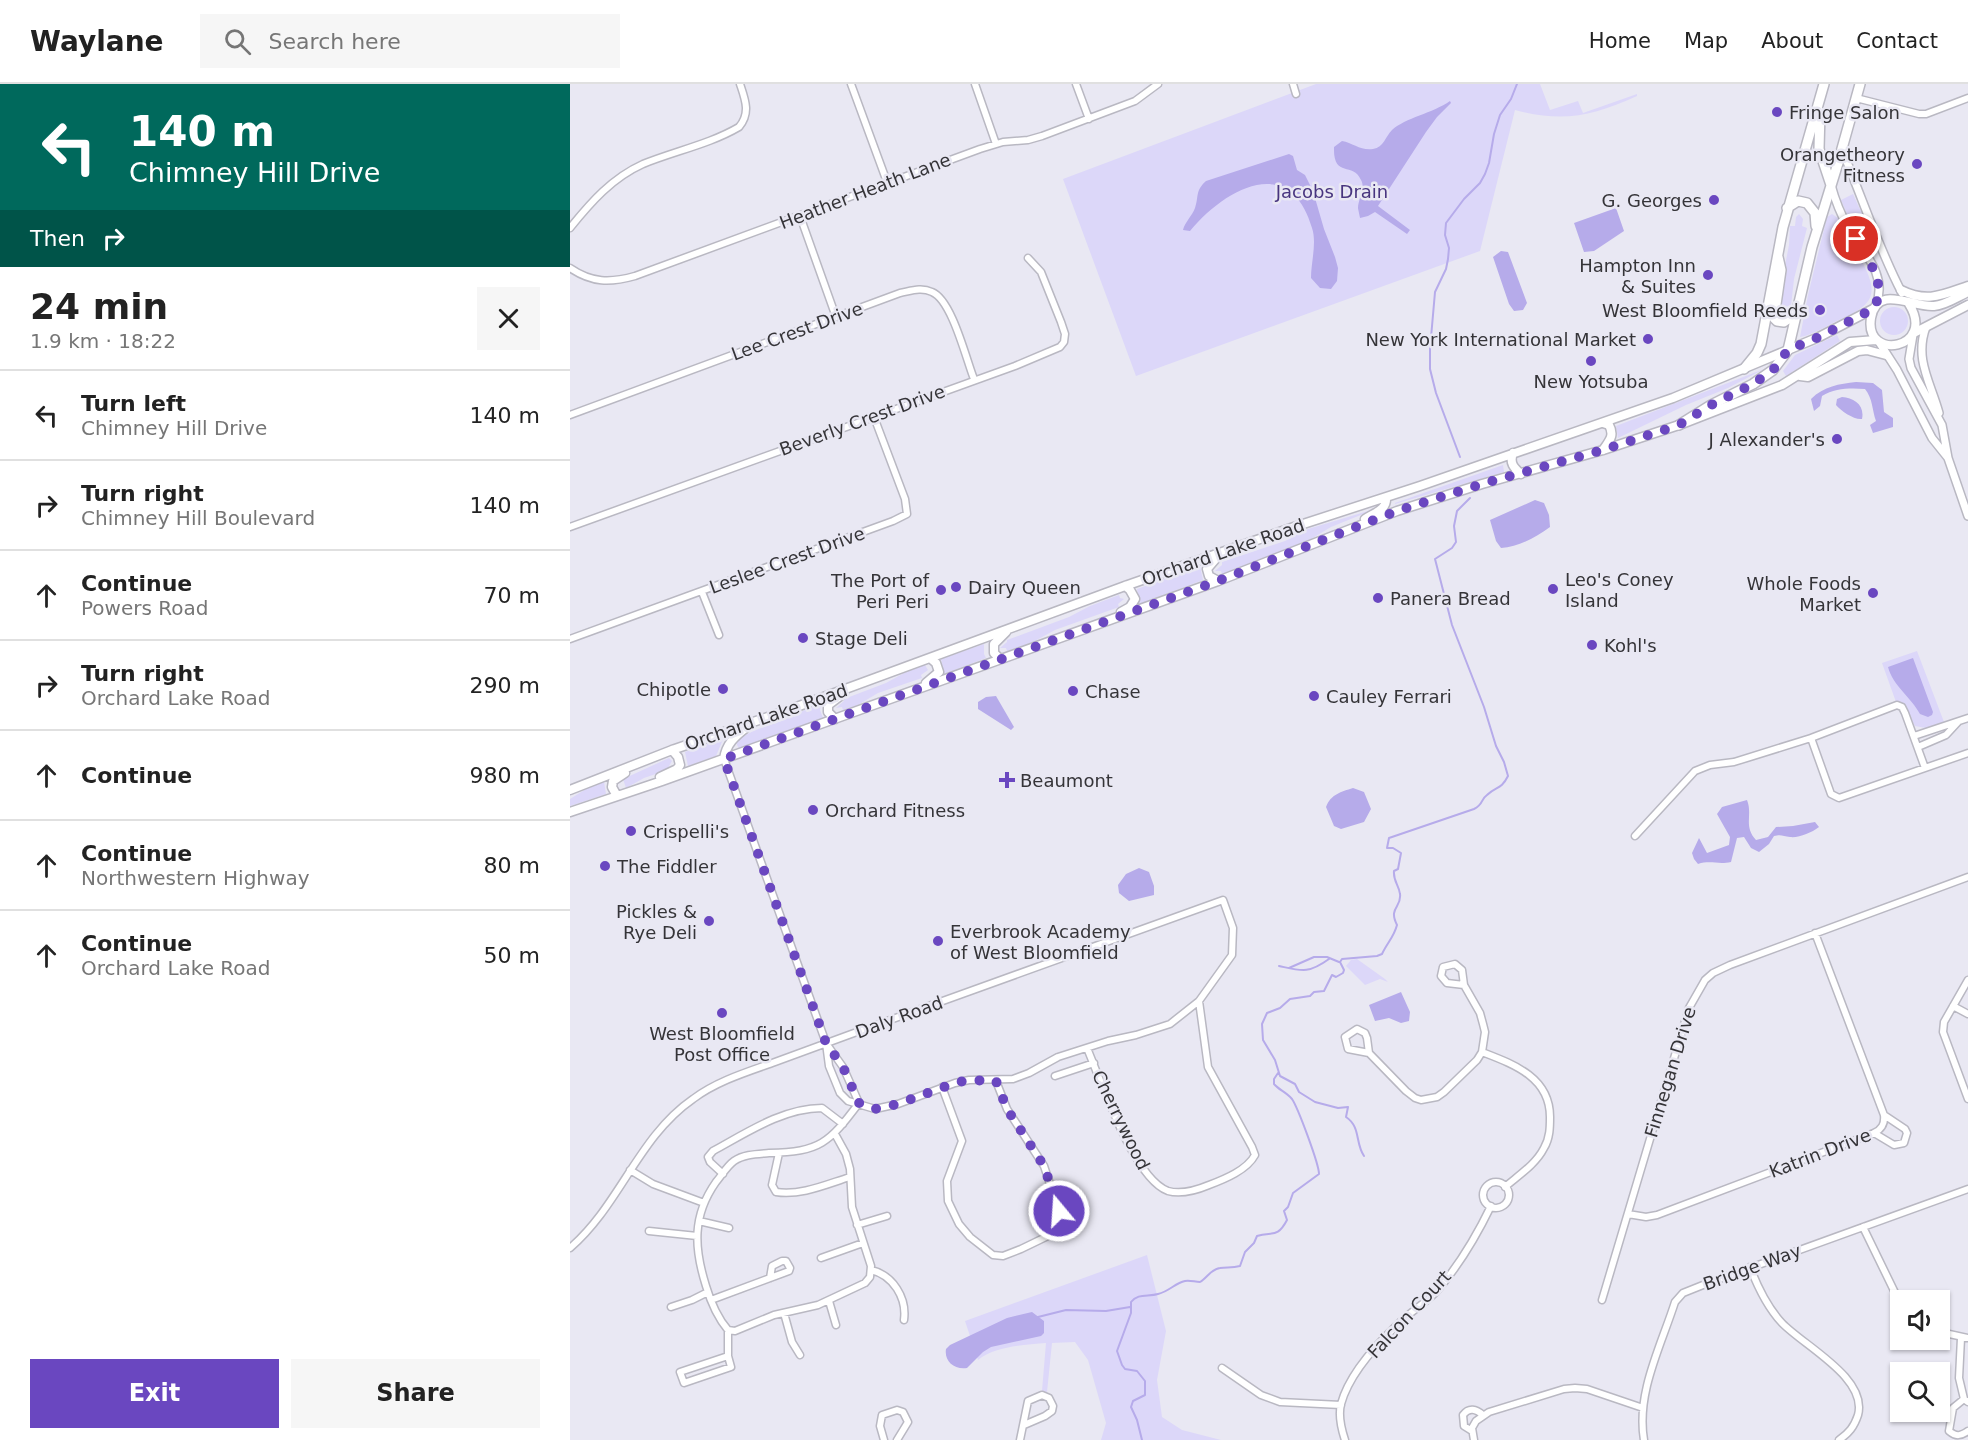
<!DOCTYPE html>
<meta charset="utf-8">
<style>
body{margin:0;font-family:"DejaVu Sans",sans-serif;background:#f6f6f6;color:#222;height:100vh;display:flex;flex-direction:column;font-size:22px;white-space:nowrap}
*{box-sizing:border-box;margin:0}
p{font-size:20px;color:#767676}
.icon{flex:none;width:33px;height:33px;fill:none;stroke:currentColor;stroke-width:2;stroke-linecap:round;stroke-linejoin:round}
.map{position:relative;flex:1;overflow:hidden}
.panel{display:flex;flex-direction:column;background:#fff;width:570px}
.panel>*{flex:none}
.banner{background:#00695c;color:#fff;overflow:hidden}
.controls{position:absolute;left:1320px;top:1206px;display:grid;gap:12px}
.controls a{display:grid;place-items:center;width:60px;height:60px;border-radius:0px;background:#fff;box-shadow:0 2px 4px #0004;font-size:30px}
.pin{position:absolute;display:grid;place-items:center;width:51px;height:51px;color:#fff;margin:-26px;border:3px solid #fff;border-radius:50%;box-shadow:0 2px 6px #0007}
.me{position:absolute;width:66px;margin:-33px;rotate:342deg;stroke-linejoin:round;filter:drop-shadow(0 0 4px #0008)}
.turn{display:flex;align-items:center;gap:21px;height:126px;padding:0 30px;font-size:27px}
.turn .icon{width:78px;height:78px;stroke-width:2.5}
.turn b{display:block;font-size:42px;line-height:51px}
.then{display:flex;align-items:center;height:57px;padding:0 30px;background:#0003;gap:12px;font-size:22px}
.round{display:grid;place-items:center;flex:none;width:63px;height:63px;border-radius:0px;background:#f6f6f6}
.headline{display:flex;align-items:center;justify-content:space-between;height:102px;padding:0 30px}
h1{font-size:36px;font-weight:600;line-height:45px}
.primary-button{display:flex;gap:12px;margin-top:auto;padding:12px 30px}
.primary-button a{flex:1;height:69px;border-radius:0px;background:#6a47c0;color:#fff;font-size:24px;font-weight:600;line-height:69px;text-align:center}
.primary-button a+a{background:#f6f6f6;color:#222}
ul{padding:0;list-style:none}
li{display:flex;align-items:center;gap:18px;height:90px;padding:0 30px;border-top:2px solid #e0e0e0}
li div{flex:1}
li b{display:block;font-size:22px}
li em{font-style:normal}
header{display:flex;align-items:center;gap:36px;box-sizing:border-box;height:84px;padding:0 30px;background:#fff;border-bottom:2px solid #e0e0e0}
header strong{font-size:28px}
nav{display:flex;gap:33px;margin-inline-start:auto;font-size:21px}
.search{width:420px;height:54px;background:#f6f6f6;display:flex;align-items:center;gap:15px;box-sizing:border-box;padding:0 21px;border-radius:0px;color:#767676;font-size:22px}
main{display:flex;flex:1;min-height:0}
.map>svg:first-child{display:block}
.green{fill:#dcd7f9}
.water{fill:#b6abea}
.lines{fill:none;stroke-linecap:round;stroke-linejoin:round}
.stream{stroke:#b6abea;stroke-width:2}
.minor-casing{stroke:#b9b8c2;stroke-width:9}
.tertiary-casing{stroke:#b9b8c2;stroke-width:10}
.secondary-casing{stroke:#b9b8c2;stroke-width:11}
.primary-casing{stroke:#b9b8c2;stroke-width:12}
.minor{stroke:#fff;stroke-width:6}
.tertiary{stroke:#fff;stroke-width:7}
.secondary{stroke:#fff;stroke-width:8}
.primary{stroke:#fff;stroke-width:9}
.route{stroke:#6a47c0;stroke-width:10;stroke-dasharray:0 18}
.poi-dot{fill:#6a47c0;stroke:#e9e8f3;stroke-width:2}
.labels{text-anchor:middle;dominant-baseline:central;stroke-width:5;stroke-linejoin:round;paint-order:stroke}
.poi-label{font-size:18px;fill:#353438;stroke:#e9e8f3;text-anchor:start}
.street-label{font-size:18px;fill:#353438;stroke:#e9e8f3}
.park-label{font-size:18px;fill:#48357f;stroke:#e9e8f3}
</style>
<header>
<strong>Waylane</strong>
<div class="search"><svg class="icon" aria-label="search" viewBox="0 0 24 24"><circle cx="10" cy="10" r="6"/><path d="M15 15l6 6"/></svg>Search here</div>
<nav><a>Home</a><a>Map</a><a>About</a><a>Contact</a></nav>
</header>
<main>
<section class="panel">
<div class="banner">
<div class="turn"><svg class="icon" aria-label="left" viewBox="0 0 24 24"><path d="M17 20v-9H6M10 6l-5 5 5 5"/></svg><div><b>140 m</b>Chimney Hill Drive</div></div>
<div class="then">Then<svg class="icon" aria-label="right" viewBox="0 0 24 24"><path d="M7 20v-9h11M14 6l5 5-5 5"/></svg></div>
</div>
<div class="headline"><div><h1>24 min</h1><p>1.9 km · 18:22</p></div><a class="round"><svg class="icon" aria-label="close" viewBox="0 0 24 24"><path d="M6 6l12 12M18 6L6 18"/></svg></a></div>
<ul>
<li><svg class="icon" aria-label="left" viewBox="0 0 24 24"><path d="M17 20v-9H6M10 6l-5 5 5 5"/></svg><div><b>Turn left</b><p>Chimney Hill Drive</p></div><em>140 m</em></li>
<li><svg class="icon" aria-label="right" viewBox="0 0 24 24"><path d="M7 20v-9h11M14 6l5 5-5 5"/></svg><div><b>Turn right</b><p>Chimney Hill Boulevard</p></div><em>140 m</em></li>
<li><svg class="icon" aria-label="ahead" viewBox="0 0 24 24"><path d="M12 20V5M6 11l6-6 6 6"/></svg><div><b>Continue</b><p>Powers Road</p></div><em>70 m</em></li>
<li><svg class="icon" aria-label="right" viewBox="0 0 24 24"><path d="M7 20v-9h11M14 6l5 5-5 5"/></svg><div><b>Turn right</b><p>Orchard Lake Road</p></div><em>290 m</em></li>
<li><svg class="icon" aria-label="ahead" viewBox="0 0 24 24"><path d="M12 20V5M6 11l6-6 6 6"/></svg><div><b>Continue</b></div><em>980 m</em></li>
<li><svg class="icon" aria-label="ahead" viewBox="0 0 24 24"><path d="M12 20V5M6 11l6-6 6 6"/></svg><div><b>Continue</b><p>Northwestern Highway</p></div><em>80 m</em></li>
<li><svg class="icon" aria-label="ahead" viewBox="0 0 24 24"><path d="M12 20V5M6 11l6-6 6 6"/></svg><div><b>Continue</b><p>Orchard Lake Road</p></div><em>50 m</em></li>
</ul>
<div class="primary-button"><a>Exit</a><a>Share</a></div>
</section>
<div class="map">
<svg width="1398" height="1356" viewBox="0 0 1398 1356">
<rect width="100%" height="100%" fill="#e9e8f3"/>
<!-- green -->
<path class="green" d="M746 0H970L980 26 1008 17 1013 29 1067 10V12C1022 32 994 39 945 26L910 167 566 292 493 95Z
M1283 110 1302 152 1295 157 1280 137 1271 116Z
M1229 130 1233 135 1232 142 1237 144 1224 195 1221 222H1218L1212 228 1207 222 1219 161 1220 142H1225L1226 133Z
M1262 130 1268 134C1275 149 1283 162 1291 176 1310 210 1304 221 1269 236 1256 242 1243 251 1230 253L1238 211 1257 133Z
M1310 237a14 14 0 1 1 28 0a14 14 0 1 1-28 0Z
M1267 251 1270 257 1216 292 1213 287 1225 271Z
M1194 285 1158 304 1116 321 1048 354 1046 342Z
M933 381 934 388 825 420V419Z
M808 424 761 443 741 455 652 490 651 487H645L652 481V478L715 457 738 445Z
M630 482 633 496 569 520 567 505Z
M549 511 550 514 554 515 548 520 549 523 485 546 463 558 437 567 436 564H430L437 558V556L499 533 520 522Z
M414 560V570L416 574 374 590 371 575Z
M1347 567 1374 638 1356 644 1345 642C1339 632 1338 620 1326 618L1312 579Z
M355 581 358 586 351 591 352 594 308 609 288 621 273 626 272 623 266 624 274 617V615L316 599 336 588Z
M251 619 250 626 253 634 169 664 167 661V657C180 646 196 643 211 637 225 632 237 624 251 619Z
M154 653 146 672 118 682 115 668Z
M99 674 102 677 99 682 100 685 74 694 56 704 53 695Z
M34 698 36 710 0 722V715L16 705Z
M787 875 815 895 818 898 810 895 795 901 776 882 781 876Z
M577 1171 596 1247 587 1296 592 1333 612 1346 651 1356H531L536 1339 518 1276 505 1258 482 1259 477 1308 472 1307 476 1259C454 1261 425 1262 408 1276L395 1237Z"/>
<!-- water -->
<path class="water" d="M880 17 881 19 867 33 856 48 808 122 840 146 837 150 805 128 798 132 790 134C790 133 788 125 788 124 788 115 796 105 791 96 783 77 763 95 764 63L772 57C783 59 791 67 803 65 814 63 815 53 822 46 835 34 863 29 880 17Z
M719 70 723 72 727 86 735 91 743 107 754 145 765 173 768 184 767 197 761 205 750 204 741 194C741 178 747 159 742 144 720 68 655 105 620 147L613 146C615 138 622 132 625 124 629 112 625 107 636 97Z
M1046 124 1054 147 1024 167 1014 168 1004 139Z
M931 167 938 168 957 219 953 226 944 227 939 220 923 173Z
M1286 298 1303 299 1312 306 1314 328 1323 334V343L1303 349 1300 341 1306 337C1302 326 1303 315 1295 305 1280 304 1265 304 1252 312L1250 322 1244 327 1241 315C1254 302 1269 300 1286 298Z
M1272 313C1284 314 1295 321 1292 335 1284 336 1271 327 1266 321L1267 315Z
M965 416 974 419 979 431 980 443C966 453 949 463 931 464L926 457 920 436Z
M1343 574 1363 628 1362 631 1358 633 1350 630C1341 613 1323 602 1318 583Z
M426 612 444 643 441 646 408 625V618L416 613Z
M783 704 794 708 801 725 794 738 771 745 764 742 756 723C761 710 771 708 783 704Z
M1177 716C1183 731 1173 742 1186 756L1198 753 1206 743 1223 742 1245 738 1249 743C1241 749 1229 754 1220 753 1213 752 1211 750 1204 752L1199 760 1189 768 1181 764 1174 753 1167 754 1161 778C1148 781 1141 776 1128 780L1124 775 1122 769 1129 754 1137 769 1159 761 1160 753 1147 730 1152 723Z
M569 784 579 788 584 802V811L559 817 549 809 548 801 556 790Z
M831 908 840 928 839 937 831 939 819 934 805 937 799 921Z
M462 1228 474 1237V1249L471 1252 421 1263 413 1268 397 1284C384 1286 374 1277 376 1265L380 1261 437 1234Z"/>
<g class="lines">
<!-- stream -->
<path class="stream" d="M890 373 866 309 860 285V265L865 208 876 185 878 175 879 164 875 151 876 139 894 115 910 99 915 90 919 79 924 50 930 31 941 15 947 0
M709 882C732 887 738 890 759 875
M719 884 744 873H757L769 878
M794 1072C785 1059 791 1043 776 1033L778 1023 768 1024 745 1018 729 1008 725 1000 710 992 705 976 693 956 692 940 697 929 710 924 720 915 740 912 744 908 754 907 762 891 766 893 773 889 774 886 770 878 772 875 807 872 812 870C817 859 824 853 827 841 818 823 832 824 830 810 829 801 823 797 824 787L828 785 831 769 823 764H817L819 754 904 725C914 720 910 716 917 711 926 702 931 706 938 692L934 678 926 662 914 623 882 541 865 475 882 464 886 458 884 442 887 427 900 414
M468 1233 496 1226 536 1227 560 1223
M572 1356 567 1336 561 1323 563 1317 575 1311V1297L567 1287 555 1285 552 1281 547 1267 561 1229V1218C568 1209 578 1213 588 1210 600 1207 605 1199 615 1197 620 1196 625 1198 630 1198 637 1194 641 1185 650 1184 657 1183 662 1184 670 1182L675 1168 684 1159 687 1152C702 1147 707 1155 717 1136L714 1127 718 1123 723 1109 749 1090C749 1080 728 1024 722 1015 716 1008 709 1006 704 1000V995L708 989"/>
<!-- minor casing -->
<g class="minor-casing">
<path id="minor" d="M281 0 317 98
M405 0 426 60
M506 0 519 35
M723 0 726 10
M1286 14 1349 30H1356L1398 14
M230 132 266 233
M0 144C21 118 42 94 73 80 105 67 140 60 169 43 181 29 175 15 170 0
M0 184C22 199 40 199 65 192L410 65 433 58 458 56 472 52 565 17 588 0
M0 331 330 209C341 207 351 203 362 208 382 216 396 275 404 295
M0 443 445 282 490 263 494 258 495 250 491 238 471 188 458 174
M132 508 149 551
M0 555 323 437 337 430 335 415 304 333
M1344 652 1398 634
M1348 663 1376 651 1388 638
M1355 684 1335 629 1332 623 1327 621 1241 654 1261 710 1269 714 1398 669
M1065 752 1125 687 1140 681 1164 678 1241 654
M1398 896 1374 938 1373 948 1398 1015
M1383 922 1398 930
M258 962 273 983 289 1019
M517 964C531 997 564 1095 598 1107 612 1111 627 1106 639 1101 655 1095 677 1086 685 1071L682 1063 638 983 629 917
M912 968C943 980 980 993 980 1033 980 1043 980 1054 974 1064 966 1080 949 1091 935 1103
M799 969 778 965 775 953 787 945 795 949 797 954 799 969 836 1007 845 1014 851 1016 867 1013 874 1008 907 976 912 968 915 948 913 940 910 929 894 901 892 886 885 880 873 883 871 892 877 899 894 901
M485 992 524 979
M372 1003 392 1057 377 1097 378 1117 389 1140 400 1153 423 1171 433 1172 451 1165 480 1151 487 1144 489 1127 474 1082 437 1025 426 997
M1304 1049 1324 1061 1334 1059 1337 1049 1335 1045 1314 1031
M265 1050 276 1070 280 1085 282 1123 301 1182 300 1193 295 1199 248 1221 204 1231 165 1247 158 1246C147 1233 141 1219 136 1202 124 1164 122 1132 146 1098 152 1091 157 1082 164 1077 174 1070 188 1070 199 1069 250 1068 259 1059 289 1019
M209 1069 202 1101 206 1108C231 1112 257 1100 280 1093
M60 1086 83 1100 134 1119
M153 1090 140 1078 138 1073 143 1067C176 1049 213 1024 252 1024L273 1040
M913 1111a13 13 0 1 1 26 0a13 13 0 1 1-26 0Z
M1058 1130 1076 1133 1087 1131 1304 1049C1312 1045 1315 1040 1314 1031L1245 849
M129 1137 159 1144
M287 1141 317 1132
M1293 1143 1330 1219
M79 1147 127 1152
M0 1164C50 1121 68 1053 123 1015 147 997 177 988 205 978 235 967 265 956 295 945 414 902 533 859 653 816L663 844 662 871 629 917 600 940 566 951 538 957 488 973 459 989 443 995 399 996 385 999 328 1020 305 1025 278 1017 270 1009 259 982 256 959 154 675
M251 1174 293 1159
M1180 1183C1188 1204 1197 1223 1212 1239 1234 1262 1298 1294 1288 1331 1284 1343 1279 1349 1269 1356
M301 1186C323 1191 337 1214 334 1236
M141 1216 219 1187 220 1184 216 1177H212L202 1182 200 1194
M1032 1216 1119 924 1135 896 1143 889 1160 881 1398 793
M259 1217 266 1241
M101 1223 122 1216 138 1208
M214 1229 222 1258 230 1271
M1370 1248 1398 1254
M1391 1254 1389 1294 1394 1315 1398 1318
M158 1272 161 1283 114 1299 110 1288 158 1272V1246
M652 1284 691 1311 710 1318 771 1321
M1394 1315 1383 1324 1379 1347C1386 1353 1391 1352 1398 1347
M902 1347 894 1342 893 1331C899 1323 906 1325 913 1331
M314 1356 310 1342 312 1331 327 1326 333 1328 338 1338 327 1356
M450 1356 458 1317 472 1311 479 1314 483 1322 482 1327 475 1332 454 1341
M775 1356C771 1344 768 1332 771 1320 779 1290 805 1262 827 1241 839 1229 854 1220 866 1208 887 1184 907 1151 921 1122
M904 1356 902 1344 906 1337 919 1328 994 1305 1005 1304 1017 1305 1073 1324
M1074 1356C1066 1309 1091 1262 1105 1218L1113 1209 1133 1201 1398 1105"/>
</g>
<!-- tertiary casing -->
<g class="tertiary-casing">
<path id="tertiary" d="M1272 66C1292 113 1308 163 1332 209
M1261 101C1265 116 1271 131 1279 145 1293 168 1318 191 1306 221
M1356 243C1344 275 1361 299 1369 329
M1343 251 1339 275 1341 284 1372 341 1378 374 1398 432
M1309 258 1327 286 1362 354 1378 374"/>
</g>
<!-- secondary casing -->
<g class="secondary-casing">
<path id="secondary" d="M1331 206C1357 219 1372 211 1398 202
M1339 220C1367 265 1294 278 1301 234 1307 199 1343 224 1364 222 1376 221 1387 213 1398 208
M1344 249 1398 221
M1230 292 1238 293 1288 267 1297 266 1316 271
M1033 366C1039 357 1045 352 1039 341L1033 339
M943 369C939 379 944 384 951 390
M795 435C804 429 817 426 816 414
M648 497 639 492 637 485 650 470
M551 528 560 523 565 515 560 506 555 502
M430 575 424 569V560L436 548
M356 599 369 588 366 579 360 574
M265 635 258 628V621L274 609
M154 675C156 660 165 652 177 643
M90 693 107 685 110 681 108 673 102 666
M0 706 102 666 221 625 555 502 724 443 850 402 1103 314 1249 253 1303 225
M47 712 42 703 43 697 55 689
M0 728 92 697 648 497 827 427 912 400 1033 366 1109 341 1212 301 1280 258 1306 256"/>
</g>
<!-- primary casing -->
<g class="primary-casing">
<path id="primary" d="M1250 28 1249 65 1261 101
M1217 124 1228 117 1237 119 1245 129 1246 142
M1208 173 1211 186 1204 234 1207 237 1214 238 1226 229
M1174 285 1187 269 1191 260 1213 143 1254 0
M1109 341 1141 321 1183 300 1203 286 1218 266 1242 163 1268 79 1290 0"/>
</g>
<!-- minor -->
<use href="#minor" class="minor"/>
<!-- tertiary -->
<use href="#tertiary" class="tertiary"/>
<!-- secondary -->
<use href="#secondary" class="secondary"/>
<!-- primary -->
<use href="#primary" class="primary"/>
</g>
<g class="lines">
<!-- route -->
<path class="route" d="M489 1127 474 1082 437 1025 426 997 399 996 385 999 328 1020 305 1025 289 1019 273 983 256 959 154 675 648 497 827 427 912 400 1033 366 1109 341 1141 321 1183 300 1203 286 1218 266 1249 253 1303 225 1308 215V193L1286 155"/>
</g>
<!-- markers -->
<g class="poi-dot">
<circle cx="1207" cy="28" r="6"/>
<circle cx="1347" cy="80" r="6"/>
<circle cx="1144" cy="116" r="6"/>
<circle cx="1138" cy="191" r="6"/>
<circle cx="1250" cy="226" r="6"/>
<circle cx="1078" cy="255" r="6"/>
<circle cx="1021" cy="277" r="6"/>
<circle cx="1267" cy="355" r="6"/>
<circle cx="386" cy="503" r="6"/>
<circle cx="983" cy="505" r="6"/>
<circle cx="371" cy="506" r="6"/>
<circle cx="1303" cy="509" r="6"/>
<circle cx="808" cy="514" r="6"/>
<circle cx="233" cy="554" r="6"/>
<circle cx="1022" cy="561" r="6"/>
<circle cx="153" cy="605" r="6"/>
<circle cx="503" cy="607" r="6"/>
<circle cx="744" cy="612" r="6"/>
<path d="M434 687h6v6h6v6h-6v6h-6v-6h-6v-6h6z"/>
<circle cx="243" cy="726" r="6"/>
<circle cx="61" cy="747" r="6"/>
<circle cx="35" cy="782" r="6"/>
<circle cx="139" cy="837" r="6"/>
<circle cx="368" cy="857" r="6"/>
<circle cx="152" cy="929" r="6"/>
</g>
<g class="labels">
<!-- poi labels -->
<g class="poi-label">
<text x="1219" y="28">Fringe Salon</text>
<text x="1335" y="70" text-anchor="end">Orangetheory<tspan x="1335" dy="21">Fitness</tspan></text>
<text x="1132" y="116" text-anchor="end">G. Georges</text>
<text x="1126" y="181" text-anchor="end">Hampton Inn<tspan x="1126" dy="21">&amp; Suites</tspan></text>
<text x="1238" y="226" text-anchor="end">West Bloomfield Reeds</text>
<text x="1066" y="255" text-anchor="end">New York International Market</text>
<text x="1021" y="297" text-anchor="middle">New Yotsuba</text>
<text x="1255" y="355" text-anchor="end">J Alexander's</text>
<text x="995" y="495">Leo's Coney<tspan x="995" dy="21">Island</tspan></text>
<text x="359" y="496" text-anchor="end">The Port of<tspan x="359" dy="21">Peri Peri</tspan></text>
<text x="1291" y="499" text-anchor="end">Whole Foods<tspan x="1291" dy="21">Market</tspan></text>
<text x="398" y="503">Dairy Queen</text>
<text x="820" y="514">Panera Bread</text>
<text x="245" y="554">Stage Deli</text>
<text x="1034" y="561">Kohl's</text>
<text x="141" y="605" text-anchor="end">Chipotle</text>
<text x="515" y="607">Chase</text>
<text x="756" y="612">Cauley Ferrari</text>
<text x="450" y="696">Beaumont</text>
<text x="255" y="726">Orchard Fitness</text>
<text x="73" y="747">Crispelli's</text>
<text x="47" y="782">The Fiddler</text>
<text x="127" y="827" text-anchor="end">Pickles &amp;<tspan x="127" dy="21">Rye Deli</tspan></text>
<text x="380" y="847">Everbrook Academy<tspan x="380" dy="21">of West Bloomfield</tspan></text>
<text x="152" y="949" text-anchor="middle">West Bloomfield<tspan x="152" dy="21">Post Office</tspan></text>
</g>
<!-- street labels -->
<g class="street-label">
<text transform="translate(295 107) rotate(-21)">Heather Heath Lane</text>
<text transform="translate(227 247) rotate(-20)">Lee Crest Drive</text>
<text transform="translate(292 336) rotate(-20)">Beverly Crest Drive</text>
<text transform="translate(653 468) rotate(-19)">Orchard Lake Road</text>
<text transform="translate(217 476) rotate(-20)">Leslee Crest Drive</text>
<text transform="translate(196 633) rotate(-19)">Orchard Lake Road</text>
<text transform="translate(329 933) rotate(-20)">Daly Road</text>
<text transform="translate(1100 988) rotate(-73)">Finnegan Drive</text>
<text transform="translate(551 1036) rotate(64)">Cherrywood</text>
<text transform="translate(1250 1069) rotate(-21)">Katrin Drive</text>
<text transform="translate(1182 1183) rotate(-20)">Bridge Way</text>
<text transform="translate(839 1230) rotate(-47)">Falcon Court</text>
</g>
<!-- park labels -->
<g class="park-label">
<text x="762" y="107">Jacobs Drain</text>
</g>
</g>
</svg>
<div class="controls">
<a><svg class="icon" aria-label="sound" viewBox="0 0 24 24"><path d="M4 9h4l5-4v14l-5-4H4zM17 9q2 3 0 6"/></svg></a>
<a><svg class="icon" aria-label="search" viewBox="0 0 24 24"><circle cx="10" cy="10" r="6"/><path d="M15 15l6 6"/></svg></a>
</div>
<div class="pin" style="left:1286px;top:155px;background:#d93025"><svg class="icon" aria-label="arrive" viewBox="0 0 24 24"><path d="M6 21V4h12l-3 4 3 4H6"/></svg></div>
<svg class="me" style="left:489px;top:1127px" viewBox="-20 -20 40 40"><circle r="17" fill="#6a47c0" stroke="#fff" stroke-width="3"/><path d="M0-11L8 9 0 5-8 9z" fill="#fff"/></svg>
</div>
</main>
